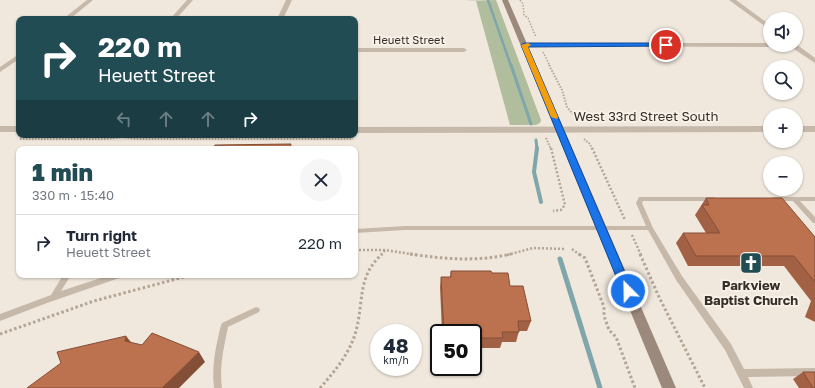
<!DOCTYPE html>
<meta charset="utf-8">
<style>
body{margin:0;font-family:"Golos Text",sans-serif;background:#f6f6f7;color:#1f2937;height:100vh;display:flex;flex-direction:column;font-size:15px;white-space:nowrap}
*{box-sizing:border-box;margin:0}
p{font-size:13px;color:#747a83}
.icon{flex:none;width:22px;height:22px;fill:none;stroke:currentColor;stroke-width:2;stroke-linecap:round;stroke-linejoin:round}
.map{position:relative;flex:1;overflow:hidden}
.panel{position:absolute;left:16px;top:146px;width:342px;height:132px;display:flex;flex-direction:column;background:#fff;border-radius:8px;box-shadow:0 1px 3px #0004}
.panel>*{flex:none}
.top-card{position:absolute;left:16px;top:16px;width:342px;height:122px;border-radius:8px;box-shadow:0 1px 3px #0004;background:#224c53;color:#fff;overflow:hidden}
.buttons{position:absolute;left:763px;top:12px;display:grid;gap:8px}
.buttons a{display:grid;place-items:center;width:40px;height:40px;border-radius:50%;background:#fff;box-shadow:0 1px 3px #0004;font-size:20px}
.speed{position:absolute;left:370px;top:324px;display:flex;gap:8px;font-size:20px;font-weight:700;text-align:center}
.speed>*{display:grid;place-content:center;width:52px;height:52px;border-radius:50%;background:#fff;box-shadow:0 1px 3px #0004;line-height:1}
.speed small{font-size:10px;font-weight:400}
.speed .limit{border:2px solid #111;border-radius:6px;background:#fff;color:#111}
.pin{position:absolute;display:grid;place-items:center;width:34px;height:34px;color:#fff;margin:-17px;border:2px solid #fff;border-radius:50%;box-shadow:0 1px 4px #0007}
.me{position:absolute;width:44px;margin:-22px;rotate:337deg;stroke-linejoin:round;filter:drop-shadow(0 0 3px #0008)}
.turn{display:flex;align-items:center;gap:14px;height:84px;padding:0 16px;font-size:18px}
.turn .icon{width:52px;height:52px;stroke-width:2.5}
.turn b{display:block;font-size:28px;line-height:34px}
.lanes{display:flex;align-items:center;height:38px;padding:0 16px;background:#0003;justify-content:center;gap:20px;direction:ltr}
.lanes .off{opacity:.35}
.round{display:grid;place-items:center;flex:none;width:42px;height:42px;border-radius:21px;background:#f6f6f7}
.headline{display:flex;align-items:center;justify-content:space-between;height:68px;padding:0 16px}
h1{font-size:24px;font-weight:800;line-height:30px;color:#224c53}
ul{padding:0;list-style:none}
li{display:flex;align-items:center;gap:12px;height:56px;padding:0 16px;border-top:1px solid #e0e1e3}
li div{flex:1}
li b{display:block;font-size:15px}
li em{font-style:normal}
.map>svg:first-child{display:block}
.green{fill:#b1be9e}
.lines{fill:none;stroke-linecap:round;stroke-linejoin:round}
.stream-far3{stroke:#7ea6ab;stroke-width:2.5}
.stream-far2{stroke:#7ea6ab;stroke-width:3}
.stream-far1{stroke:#7ea6ab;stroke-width:4}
.stream{stroke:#7ea6ab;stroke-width:5}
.path-far3{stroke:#b3a494;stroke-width:1.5;stroke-dasharray:1.5 1.5;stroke-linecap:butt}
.path-far2{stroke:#b3a494;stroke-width:2;stroke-dasharray:1.5 1.5;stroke-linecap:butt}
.path-far1{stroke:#b3a494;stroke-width:2.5;stroke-dasharray:2 2;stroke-linecap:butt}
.path{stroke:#b3a494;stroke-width:3;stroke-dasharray:2.5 2.5;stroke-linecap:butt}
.service{fill:#c7b9aa;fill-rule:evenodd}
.minor{fill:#c7b9aa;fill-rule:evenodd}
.secondary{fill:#9b897b;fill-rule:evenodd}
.wall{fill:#a26144}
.shaded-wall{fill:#844f37}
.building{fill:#bc714f;stroke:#844f37}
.route{fill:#1a73e8;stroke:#114b97}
.slow{fill:#f59e0b}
.labels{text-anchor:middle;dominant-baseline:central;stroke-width:3.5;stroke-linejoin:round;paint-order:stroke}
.far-street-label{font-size:11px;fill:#352e29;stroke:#f8f2e9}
.street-label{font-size:13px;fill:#352e29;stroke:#f8f2e9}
.poi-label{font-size:13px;font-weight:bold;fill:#352e29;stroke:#f8f2e9}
</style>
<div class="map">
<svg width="815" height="388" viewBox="0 0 815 388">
<rect width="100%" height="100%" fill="#f0e8dd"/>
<!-- green -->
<path class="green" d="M496 0 541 120 540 123 536 125H510L476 1H462Z"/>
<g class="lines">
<!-- stream-far3 -->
<path class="stream-far3" d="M488 0 511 66"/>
<!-- stream-far2 -->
<path class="stream-far2" d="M511 65 531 124
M536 140 537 149"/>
<!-- stream-far1 -->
<path class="stream-far1" d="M537 148 534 172 541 202"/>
<!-- stream -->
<path class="stream" d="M560 259 600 388"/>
<!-- path-far3 -->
<path class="path-far3" d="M520 0 523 4 524 15 528 18 536 37
M543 52 550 66"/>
<!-- path-far2 -->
<path class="path-far2" d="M549 65 562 90 567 107 578 120
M546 138 551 149
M20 139H106L123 137 135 139H353
M584 139 590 144 592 149"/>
<!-- path-far1 -->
<path class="path-far1" d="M551 148 565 205 561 210 553 211
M592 148 625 220
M632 235 641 255
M572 249 580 255
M355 250H385L417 255
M381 255 385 250
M507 255 533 248 565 249"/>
<!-- path -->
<path class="path" d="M410 254C445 259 476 262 511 254
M579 254 585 258 604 307V316L609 330 616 337 635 388
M640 254 659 297 705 388
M0 334 94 301 191 275
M320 388C335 371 350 353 356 331 364 301 357 277 382 254"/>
<!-- service -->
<path class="service" d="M639 197H715L716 199 715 201H643L642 203 653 228 682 276 731 344 744 369 815 368V376L748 377 753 388H744L725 350 676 280 648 230H405L355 233V229L405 226H646L636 203Z
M773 197H815V201H800L815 217V223H813L793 201H773L772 199Z
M63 275H71L61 291 110 275H123L122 277 47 303 0 321V314L51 295Z
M256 307 259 308 260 310 259 312 228 327C224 347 219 367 222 388H214C212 371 214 355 218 338 219 333 220 327 222 323Z"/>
<!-- minor -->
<path class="minor" d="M87 0H93L70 19H63Z
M187 0H193L176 19H170Z
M286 0H292L283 19H277Z
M729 0H736L770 25V30Z
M524 43H770V45H796V44L815 58V63L791 47 522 46 521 45Z
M355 48H464L467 50 464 52H355Z
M19 54V59L0 72V67Z
M0 126H19V132H0Z
M770 126V132L355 133V127Z
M796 126H815V132H796Z"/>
<!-- secondary -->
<path class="secondary" d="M502 0H508L676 388H662Z"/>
</g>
<!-- wall -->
<path class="wall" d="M706 198 815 237V322L805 317 811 301 784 266H688L676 243 683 233H706L695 215Z
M451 271 492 273 510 286 531 321 527 331H519L516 342H502L500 348H473V333H442L440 287 441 277H450Z
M803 372 815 388H799L793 379Z"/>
<!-- shaded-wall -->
<path class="shaded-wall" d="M126 336 134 346 125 341Z
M199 352 205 362 179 388H162Z"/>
<!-- building -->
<path class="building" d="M291 144 290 149H213L215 145Z
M706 198H782L815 237V282L794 256H696L683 233H720L702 205H709Z
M451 271H491L492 273H508L510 286H523L531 321H518L519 332H502L503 338H473V333H444L441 277H451Z
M152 333 199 352 162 388H27L61 363 57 352 126 336 125 341 142 345Z
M803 372H815V388H813Z"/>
<!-- route -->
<path class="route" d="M666 43 669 45 668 46 528 47 633 291 632 294H624L622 291 521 45 524 43Z"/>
<!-- slow -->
<path class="slow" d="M528 43 531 45 528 47 558 117 557 119 551 117 521 45Z"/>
<!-- icons -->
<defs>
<g id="church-square" transform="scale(1.15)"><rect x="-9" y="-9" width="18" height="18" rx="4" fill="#224c53" stroke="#f8f2e9"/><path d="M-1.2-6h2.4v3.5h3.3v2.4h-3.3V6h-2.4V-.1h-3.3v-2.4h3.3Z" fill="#fff"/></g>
</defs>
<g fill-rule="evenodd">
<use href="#church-square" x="751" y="263"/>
</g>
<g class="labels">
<!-- far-street labels -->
<g class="far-street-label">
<text x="409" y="39">Heuett Street</text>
</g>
<!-- street labels -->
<g class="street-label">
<text x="646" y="116">West 33rd Street South</text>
</g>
<!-- poi labels -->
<g class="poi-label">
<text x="751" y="285">Parkview<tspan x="751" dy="15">Baptist Church</tspan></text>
</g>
</g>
</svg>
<div class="buttons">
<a><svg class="icon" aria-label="sound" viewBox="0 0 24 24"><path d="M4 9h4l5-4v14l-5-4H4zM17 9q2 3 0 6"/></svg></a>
<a><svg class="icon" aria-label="search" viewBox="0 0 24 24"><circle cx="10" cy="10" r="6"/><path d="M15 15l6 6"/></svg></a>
<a>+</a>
<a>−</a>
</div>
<div class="speed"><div>48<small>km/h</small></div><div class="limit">50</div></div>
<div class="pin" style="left:666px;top:45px;background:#d93025"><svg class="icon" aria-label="arrive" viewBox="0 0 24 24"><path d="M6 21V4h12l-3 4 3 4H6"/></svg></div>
<svg class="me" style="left:628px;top:291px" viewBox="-20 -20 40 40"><circle r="17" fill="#1a73e8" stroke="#fff" stroke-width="3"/><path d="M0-11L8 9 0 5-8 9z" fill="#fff"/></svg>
<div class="top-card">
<div class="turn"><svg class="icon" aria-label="right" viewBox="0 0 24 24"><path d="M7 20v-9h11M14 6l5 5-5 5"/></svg><div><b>220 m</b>Heuett Street</div></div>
<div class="lanes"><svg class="icon off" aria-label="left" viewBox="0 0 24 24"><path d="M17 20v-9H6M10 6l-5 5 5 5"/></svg><svg class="icon off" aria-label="ahead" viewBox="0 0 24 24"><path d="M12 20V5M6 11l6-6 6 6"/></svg><svg class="icon off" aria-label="ahead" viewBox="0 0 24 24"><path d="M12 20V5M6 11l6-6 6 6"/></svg><svg class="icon" aria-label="right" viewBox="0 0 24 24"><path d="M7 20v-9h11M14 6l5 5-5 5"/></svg></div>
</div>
<section class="panel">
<div class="headline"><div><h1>1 min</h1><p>330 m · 15:40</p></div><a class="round"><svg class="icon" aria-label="close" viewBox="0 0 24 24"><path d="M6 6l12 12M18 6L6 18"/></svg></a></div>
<ul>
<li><svg class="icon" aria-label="right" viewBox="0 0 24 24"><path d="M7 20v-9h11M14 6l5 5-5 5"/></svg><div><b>Turn right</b><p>Heuett Street</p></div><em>220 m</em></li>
</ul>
</section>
</div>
